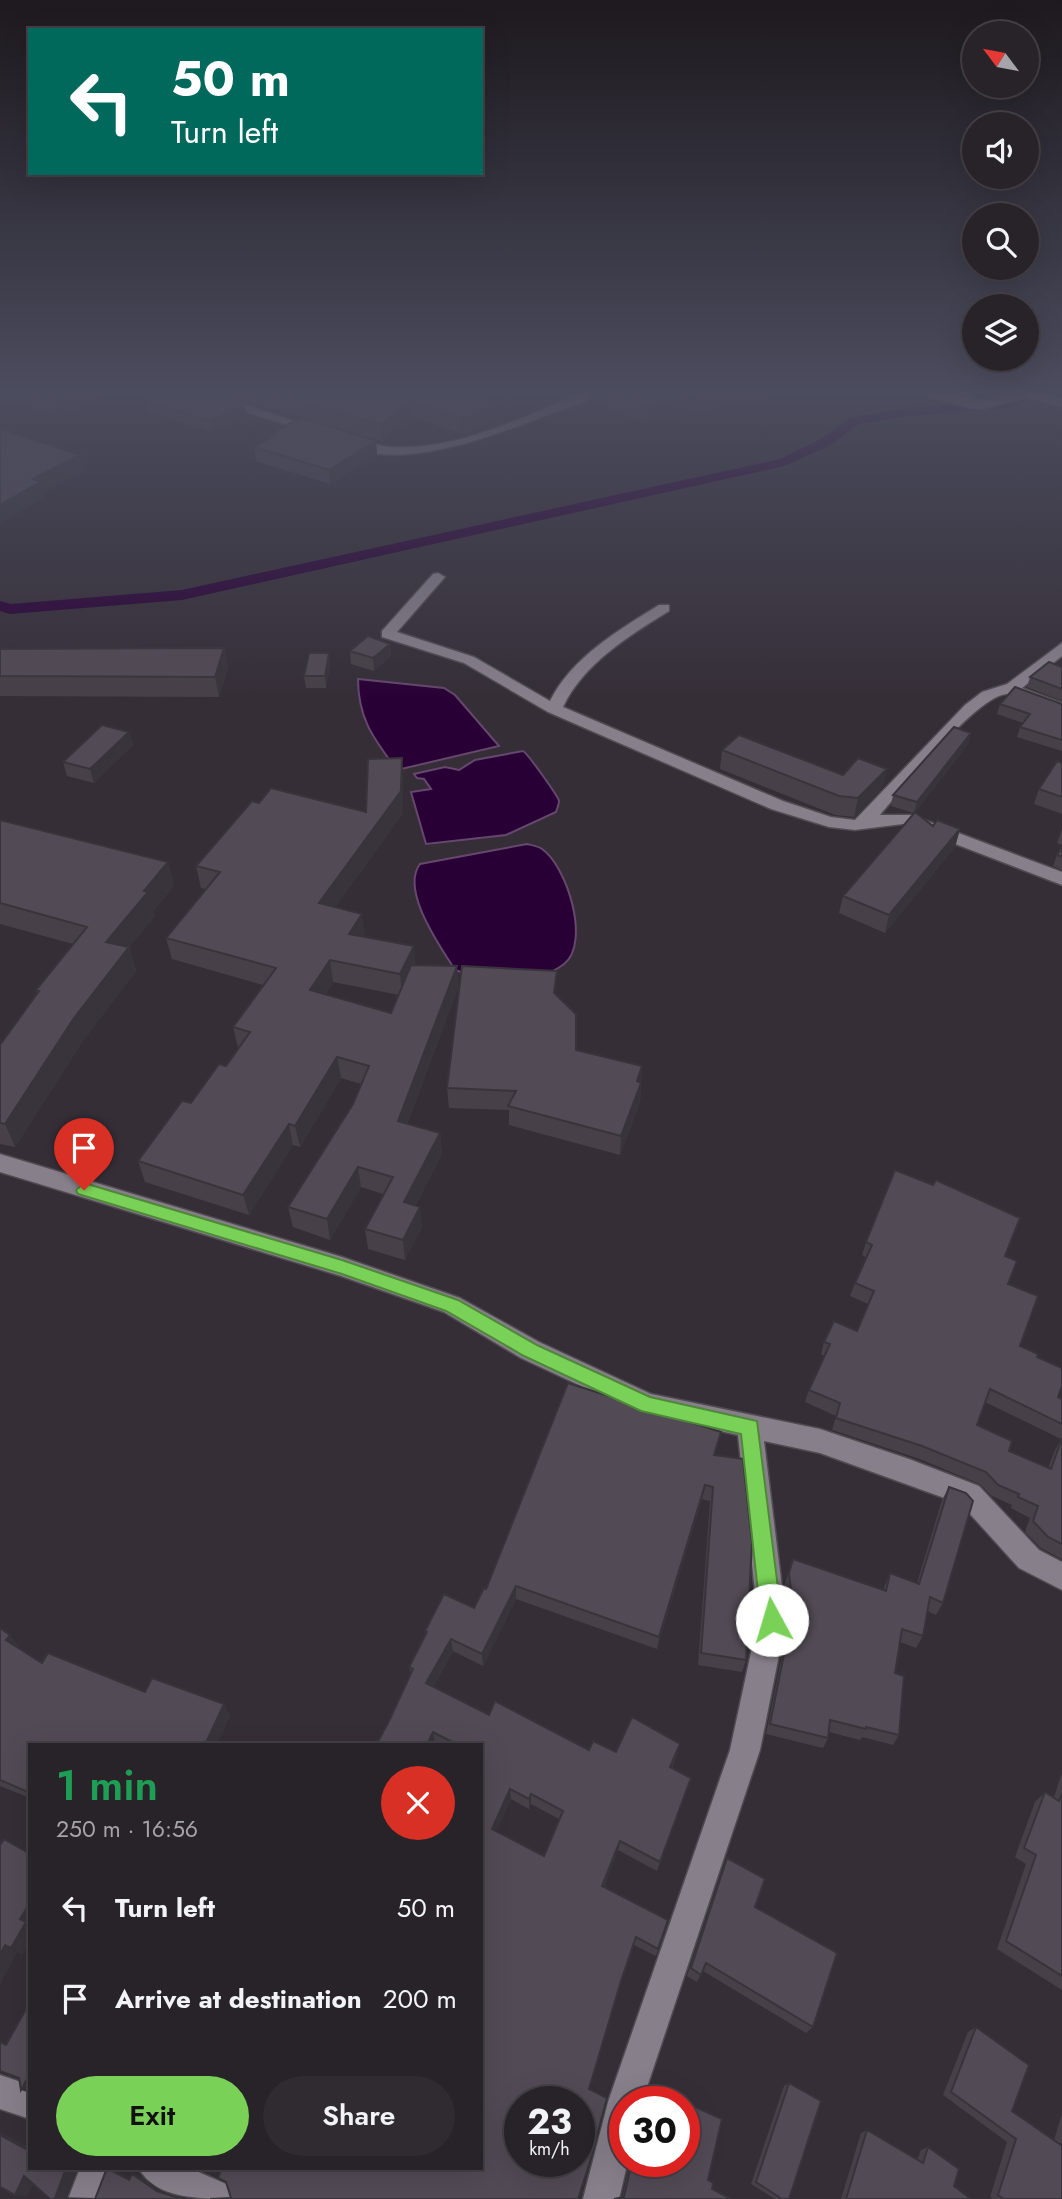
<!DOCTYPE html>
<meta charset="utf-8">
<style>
body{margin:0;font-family:Jost,sans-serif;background:#302a31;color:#f1f3f6;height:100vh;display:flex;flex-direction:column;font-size:26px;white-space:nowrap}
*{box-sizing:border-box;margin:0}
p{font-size:23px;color:#a5a4a8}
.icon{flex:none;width:38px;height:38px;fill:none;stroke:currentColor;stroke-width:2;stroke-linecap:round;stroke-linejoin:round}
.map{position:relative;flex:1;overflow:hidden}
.panel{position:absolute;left:28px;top:1743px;width:455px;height:427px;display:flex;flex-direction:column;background:#282229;border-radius:0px;box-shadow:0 7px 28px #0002,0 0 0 2px #443f46}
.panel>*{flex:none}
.guide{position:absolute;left:28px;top:28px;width:455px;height:147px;border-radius:0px;box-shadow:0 7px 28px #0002,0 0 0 2px #443f46;background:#00695c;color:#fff;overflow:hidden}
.needle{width:46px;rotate:302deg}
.tools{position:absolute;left:962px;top:21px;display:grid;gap:14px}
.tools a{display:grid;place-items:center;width:77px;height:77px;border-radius:50%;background:#282229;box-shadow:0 7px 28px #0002,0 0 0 2px #443f46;font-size:35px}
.speed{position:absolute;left:504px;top:2086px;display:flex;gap:14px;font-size:35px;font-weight:700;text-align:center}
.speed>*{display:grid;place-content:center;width:91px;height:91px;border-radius:50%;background:#282229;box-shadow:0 7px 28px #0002,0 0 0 2px #443f46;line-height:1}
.speed small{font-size:18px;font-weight:400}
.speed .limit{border:10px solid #d22;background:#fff;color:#111}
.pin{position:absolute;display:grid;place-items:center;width:60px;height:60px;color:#fff;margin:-72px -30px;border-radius:50% 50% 50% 0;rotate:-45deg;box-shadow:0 0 7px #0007}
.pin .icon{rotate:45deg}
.me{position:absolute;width:77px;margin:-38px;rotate:354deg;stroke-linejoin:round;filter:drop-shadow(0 0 5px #0008)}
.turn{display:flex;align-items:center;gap:24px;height:147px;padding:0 28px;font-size:32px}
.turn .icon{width:91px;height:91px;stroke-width:2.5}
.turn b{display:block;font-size:49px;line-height:60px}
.round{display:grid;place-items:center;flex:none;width:74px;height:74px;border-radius:37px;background:#302a31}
.overview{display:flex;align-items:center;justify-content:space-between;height:119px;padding:0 28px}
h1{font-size:42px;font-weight:600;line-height:52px;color:#1e9e55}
.button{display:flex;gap:14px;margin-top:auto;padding:14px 28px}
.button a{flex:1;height:80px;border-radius:42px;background:#7ad157;color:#111;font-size:28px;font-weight:600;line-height:80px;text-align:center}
.button a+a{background:#302a31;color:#f1f3f6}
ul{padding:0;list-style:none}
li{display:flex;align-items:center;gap:21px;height:91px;padding:0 28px}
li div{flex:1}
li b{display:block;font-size:26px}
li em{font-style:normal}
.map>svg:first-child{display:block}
.water{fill:#290035;stroke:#66476e;stroke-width:2}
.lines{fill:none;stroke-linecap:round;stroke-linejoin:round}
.canal{fill:#290035;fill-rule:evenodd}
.minor-casing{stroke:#504a51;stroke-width:3}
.minor{fill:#877f8a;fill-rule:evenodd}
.wall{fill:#474048;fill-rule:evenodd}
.shaded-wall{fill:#39343b}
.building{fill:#524a54;stroke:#39343b;stroke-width:2;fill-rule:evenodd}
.route{fill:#7ad157;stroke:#4f8839;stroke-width:2}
</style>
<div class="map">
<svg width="1062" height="2199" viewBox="0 0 1062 2199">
<rect width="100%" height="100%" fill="#352e37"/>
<!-- water -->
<path class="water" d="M358 679 444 688 455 695 499 746 397 770C374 739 358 719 358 679Z
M523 751C528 754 558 796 559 801 559 804 557 809 556 812L506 835 426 844 411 792 431 789 424 779 417 778 414 774 445 767 459 770 475 760Z
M527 844C531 845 538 846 542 849 567 866 591 943 564 964 538 985 484 981 455 970 440 946 400 890 420 864Z"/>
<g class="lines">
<!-- canal -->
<path class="canal" d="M1022 391H1035L1018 407 908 416 859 424 829 446 784 466 182 600 10 614 0 611V601L11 604 182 590 780 459 819 440 850 418 908 408 1014 399Z"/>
<!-- minor casing -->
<g class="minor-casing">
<path id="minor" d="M181 391H201L325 431 315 434Z
M587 391H605C590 402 567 408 550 414 501 433 389 478 343 440L349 436C363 440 376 446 391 447 458 451 527 415 587 391Z
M905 391H929L983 401 1020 391H1034L1062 399V407L1027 397 983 409 971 408Z
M438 573 445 577 397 632 474 657 550 701C572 657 619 630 659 605H669V611C629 636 584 663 563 707L783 801 831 817 855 820 965 705 982 692 1007 684 1062 643V656L1022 688 1062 703V714C1044 709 1025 694 1007 694 979 694 900 791 880 815H911L1062 872V885L903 824 855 830 829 827 771 809 548 712 464 663 382 637V631L433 574Z
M0 1154 342 1257 460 1298 539 1342 651 1394 820 1429 909 1459 979 1486 1039 1550 1062 1562V1590L1019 1568 961 1504 820 1453 764 1441 786 1620 760 1750 642 2102H625V2161H628L619 2199H583L608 2102 730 1750 758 1620 738 1435 639 1413 521 1358 444 1312 341 1276 0 1172Z
M0 2075 30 2085V2119L0 2109Z
M80 2168H115L104 2199H68Z
M139 2168H189L231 2186 236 2199C201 2199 154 2199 139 2168Z"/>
</g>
<!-- minor -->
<use href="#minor" class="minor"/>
</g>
<!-- wall -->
<path class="wall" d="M2 391H112L59 416 4 399Z
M212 391H455L492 404 493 420 472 432 460 434 412 416 383 441 319 423 376 441 377 455 330 484 256 461 254 447 271 437V434L300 417Z
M589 391H784L649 424 589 400Z
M146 401 246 413 212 432 148 412Z
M390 644 391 656 374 671 351 664 350 651Z
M224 648 228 668 219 697 0 696V649Z
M329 653 330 665 326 688H306L304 676Z
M1062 667V701L1027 687 1030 677Z
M1000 704H1062V751L1017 737 1020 727 1023 723 997 714Z
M129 732 133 745 94 783 67 776 63 762Z
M971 733 968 744 915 812 933 826 960 829 955 847 885 933 839 913 843 896 914 813 891 806 893 795Z
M722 750 843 775 887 769 882 788 854 817 835 815 720 769Z
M1062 763V814L1034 804 1039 789Z
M403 780V813L335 907 364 937 415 965 457 966 458 988 407 1124 440 1133 442 1154 415 1206 422 1227 405 1260 368 1249 365 1229 383 1194 361 1187 330 1240 293 1227 288 1207 353 1104 361 1084 341 1078 300 1147 293 1145 249 1215 145 1182 138 1161 226 1066 238 1048 233 1027 263 985 172 959 166 938 206 889 201 888 196 866 259 803 366 812ZM333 982 399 995 391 1013 325 995Z
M0 820 168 862 174 886 153 911 155 916 129 947 136 971 82 1042 15 1147 0 1144V1045L37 993 36 990 73 944 0 924Z
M1062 829V845L1057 843Z
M1062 847V870L1053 866 1057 855Z
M556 994 576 1050 642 1066 640 1102 620 1155 509 1125V1110L449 1108 447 1088Z
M866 1242 1005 1256 1008 1284 1020 1346 1037 1357 1058 1397 1062 1399V1559L1041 1548 1025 1532 1030 1518 1011 1508 1012 1505 992 1496 980 1484 917 1458 832 1430 836 1416 805 1402 809 1390 824 1356 821 1354 824 1342 857 1331 868 1304 850 1296 855 1283 867 1258 862 1255ZM985 1402 1061 1439 1055 1450 1048 1468 1009 1451 977 1425Z
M568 1383 721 1432 715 1455 743 1459 752 1542 746 1660 742 1672 698 1665 710 1501 702 1499 657 1649 516 1599 483 1666 453 1651 433 1687 489 1715 495 1701 589 1750 593 1741 616 1752 632 1717 680 1744 677 1755 672 1768 691 1778 657 1871 618 1850 604 1887 668 1920 656 1956 634 1945 619 1988 589 2089 607 2098 592 2155 578 2199H210L231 2198 226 2182 218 2178 222 2168H481V1745H437L435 1743 434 1745H376L389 1721 411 1674 409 1667 425 1635V1631L444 1594 474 1608 484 1588 486 1589ZM511 1799 529 1809 531 1804 559 1819 544 1856 496 1831ZM520 2102H579V2161H520Z
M949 1487 943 1603 936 1615 927 1611 923 1636 916 1648 900 1642 895 1673 899 1735 893 1745 862 1737 860 1740 829 1732 828 1738 823 1748 766 1734 789 1621 784 1586 793 1559 883 1590 890 1573 917 1583 942 1500Z
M0 1628 10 1635 19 1648 42 1663 230 1716 216 1745H30V1798L0 1786Z
M1062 1773V1990L997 1949 1026 1864 1015 1857 1035 1802 1045 1792 1054 1797Z
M727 1858 755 1907 813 2027 806 2033 703 1971 697 1982 687 1976 723 1868Z
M976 2027 1012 2111 1054 2140 1062 2114V2199H993L990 2197 1007 2142 943 2095 968 2032Z
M789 2083V2199H775L751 2184 784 2086Z
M867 2130 917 2160 921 2150 928 2147 954 2186 971 2199H841L861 2133Z
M630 2161H684L708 2180 712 2189 622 2198Z"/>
<!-- shaded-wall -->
<path class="shaded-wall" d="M74 391H112L59 416 55 401Z
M718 391H784L649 424 650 407Z
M411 401 412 416 383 441 381 425Z
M245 403 246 413 212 432 210 421Z
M492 404 493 420 472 432 460 434 459 418Z
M376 441 377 455 330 484 329 470Z
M80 455 84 472 43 493 44 498 0 524V505L33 479Z
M390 644 391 656 374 671 373 658Z
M224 648 228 668 219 697 215 677Z
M329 653 330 665 326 688 325 676Z
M129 732 133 745 94 783 90 769Z
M971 733 968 744 914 813 917 802Z
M402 758 403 780V813L322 925 319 903Z
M887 769 882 788 854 817 858 798Z
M960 829 955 847 885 933 889 915Z
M168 862 174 886 153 911 155 916 114 965 106 942 144 891Z
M362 914 365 936 352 955 349 934Z
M414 946 416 968 402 996 400 974Z
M129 947 136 971 82 1042 15 1147 5 1124 74 1018Z
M330 960 333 982 313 1012 310 990Z
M457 966 458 988 400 1142 398 1121Z
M337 1057 341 1078 300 1147 295 1126Z
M642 1066 640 1102 620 1155 621 1136 637 1081Z
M289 1124 293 1145 249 1215 243 1195Z
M440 1133 442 1154 406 1223 404 1202Z
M358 1167 361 1187 330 1240 327 1219Z
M420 1207 422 1227 405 1260 403 1240Z
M705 1485 702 1499 657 1649 659 1637Z
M516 1586V1599L483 1666 482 1654Z
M10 1635 19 1647 16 1652 6 1640Z
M451 1639 453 1651 428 1695 426 1683Z
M224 1704 230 1716 216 1745H205Z
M433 1732 435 1743 434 1745H427Z
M680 1744 677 1755 667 1778 670 1767Z
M510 1789 511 1799 493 1838 492 1829Z
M531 1794V1804L529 1809V1799Z
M620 1841 618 1850 601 1894 602 1886Z
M30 1903V1942L22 1955 11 1948 20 1919Z
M5 1945 17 1952 0 1985V1955Z
M27 2079 30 2080V2093L21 2090Z
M0 2132 30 2148V2151L0 2135Z
M66 2168H78L66 2199 55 2198Z
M107 2168 117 2171 139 2183 129 2180Z
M132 2174 142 2177 166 2194 157 2191Z
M24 2176 36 2179 27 2197 15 2195Z"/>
<!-- building -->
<path class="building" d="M26 391H74L55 401Z
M166 391H207L245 403 210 421 146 401Z
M263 391H455L492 404 471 416 459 418 411 401 381 425Z
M609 391H718L650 407Z
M301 417 376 441 329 470 254 447 275 435 271 434Z
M0 429 80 455 33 479 40 482 0 505Z
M368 636 390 644 373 658 350 651Z
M224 648 215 677 0 676V649Z
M309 653H329L325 676H304Z
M1049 662 1062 667V689L1030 677Z
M1015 687 1062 704V740L1020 727 1030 714 1000 704Z
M102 725 129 732 90 769 63 762Z
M954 727 971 733 917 802 893 795Z
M739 735 843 775 858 758 887 769 858 798 839 796 722 750Z
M402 758 401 791 319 903 362 914 349 934 414 946 400 974 330 960 310 990 391 1013 411 965 457 966 398 1121 440 1133 404 1202 420 1207 403 1240 365 1229 393 1177 358 1167 327 1219 288 1207 353 1104 369 1066 337 1057 295 1126 289 1124 243 1195 138 1161 182 1101 191 1103 219 1064 226 1066 250 1032 233 1027 276 968 166 938 220 872 196 866 252 801 259 803 271 788 366 812 368 759Z
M1057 761 1062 763V797L1039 789Z
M915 812 933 826 937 820 960 829 889 915 843 896Z
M0 820 168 862 144 891 148 892 106 942 129 947 74 1018 5 1124 0 1123V1045L39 991 36 990 87 927 0 903Z
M1062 847V857L1057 855Z
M462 966 557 971 554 993 576 1014V1050L642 1066 637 1081 641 1083 621 1136 508 1106 516 1091 447 1088Z
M895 1170 933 1185 936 1180 1020 1218 1005 1256 1017 1261 1008 1284 1038 1296 1020 1346 1038 1354 1037 1357 1062 1368V1386L1058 1397 1062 1399V1424L990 1389 977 1425 1012 1441 1009 1451 1051 1469 1062 1438V1544L1048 1537 1033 1521 1038 1506 1018 1497 1019 1494 998 1485 986 1472 922 1446 836 1418 840 1403 809 1390 830 1344 824 1342 834 1321 857 1331 874 1291 855 1283 872 1245 866 1242Z
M568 1383 721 1432 714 1455 743 1459 752 1542 746 1660 701 1653 713 1487 705 1485 659 1637 516 1586 482 1654 451 1639 426 1683 489 1715 495 1701 589 1750 593 1741 616 1752 632 1717 680 1744 670 1767 691 1778 660 1862 620 1841 602 1886 668 1920 658 1949 636 1937 621 1981 589 2089 607 2098 592 2155 578 2199H210L231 2198 226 2182 218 2178 222 2168H481V1745H458L433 1732 427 1745H376L389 1721 413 1669 409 1667 427 1632 425 1631 444 1594 474 1608 484 1588 486 1589ZM510 1789 529 1799 531 1794 563 1811 544 1856 492 1829ZM520 2102H579V2161H520Z
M949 1487 966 1493 973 1501 943 1603 930 1597 923 1636 902 1629 895 1673 904 1676 899 1735 866 1727V1729L830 1720 828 1738 770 1724 793 1609 789 1573 793 1559 886 1591 890 1573 919 1584Z
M0 1628 10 1635 6 1640 42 1663 48 1653 145 1692 152 1678 224 1704 205 1745H30V1793L0 1780Z
M1045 1792 1059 1801 1062 1793V1976L1006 1941 1036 1855 1024 1848Z
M4 1839 30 1854V1903L20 1919 26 1922 11 1948 5 1945 0 1955V1845Z
M727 1858 765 1879 755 1907 837 1953 813 2027 706 1963 701 1975 691 1968Z
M30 2002V2081L27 2079 21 2090 19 2078 0 2071V2042L6 2045Z
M976 2027 1029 2065 1012 2111 1061 2145 1062 2143V2199H1004L998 2195 1016 2139 951 2092Z
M789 2083 821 2101 789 2199H782L756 2182Z
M651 2087 684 2102H634L635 2100H646Z
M684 2102 722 2119 708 2180 713 2183 712 2189 731 2199H614L624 2197 632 2161H684Z
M867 2130 923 2163 928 2147 959 2169 954 2186 971 2199H846Z
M0 2135 30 2151V2168H66L55 2198 95 2199 107 2168 129 2180 132 2174 157 2191 182 2199H50L24 2176 15 2195 0 2187Z"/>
<!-- sky -->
<linearGradient id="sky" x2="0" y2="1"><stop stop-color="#1d191e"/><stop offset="0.56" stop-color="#4b4c5e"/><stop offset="1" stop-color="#4b4c5e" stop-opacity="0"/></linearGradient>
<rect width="1062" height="699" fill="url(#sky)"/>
<!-- route -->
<path class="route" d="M84 1183 342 1260 458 1300 537 1345 650 1397 757 1421 782 1620 779 1628 772 1631 764 1628 761 1620 741 1434 641 1411 524 1356 446 1311 342 1274 78 1194 76 1190Z"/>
</svg>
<div class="tools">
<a><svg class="needle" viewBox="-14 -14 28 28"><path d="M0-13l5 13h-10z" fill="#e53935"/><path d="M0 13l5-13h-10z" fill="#a5a4a8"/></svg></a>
<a><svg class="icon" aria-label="sound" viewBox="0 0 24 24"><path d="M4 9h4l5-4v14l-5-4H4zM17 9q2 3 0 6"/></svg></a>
<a><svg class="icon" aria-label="search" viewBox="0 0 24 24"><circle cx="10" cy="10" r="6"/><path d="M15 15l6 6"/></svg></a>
<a><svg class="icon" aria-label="layers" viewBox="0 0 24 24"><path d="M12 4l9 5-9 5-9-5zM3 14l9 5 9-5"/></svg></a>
</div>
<div class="speed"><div>23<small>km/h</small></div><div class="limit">30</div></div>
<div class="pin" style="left:84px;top:1190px;background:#d93025"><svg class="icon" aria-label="arrive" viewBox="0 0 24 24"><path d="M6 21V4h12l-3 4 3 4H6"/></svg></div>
<svg class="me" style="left:772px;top:1620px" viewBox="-20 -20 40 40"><circle r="19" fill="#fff"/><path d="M0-13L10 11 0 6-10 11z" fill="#7ad157"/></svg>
<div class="guide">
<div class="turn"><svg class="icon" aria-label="left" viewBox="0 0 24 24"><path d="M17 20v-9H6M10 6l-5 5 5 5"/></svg><div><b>50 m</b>Turn left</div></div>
</div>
<section class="panel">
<div class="overview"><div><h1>1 min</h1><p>250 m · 16:56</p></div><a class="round" style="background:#d93025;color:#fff"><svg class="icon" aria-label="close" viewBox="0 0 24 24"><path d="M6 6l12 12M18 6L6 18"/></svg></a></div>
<ul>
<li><svg class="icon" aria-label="left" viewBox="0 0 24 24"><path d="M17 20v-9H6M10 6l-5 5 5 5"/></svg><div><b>Turn left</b></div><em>50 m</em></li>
<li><svg class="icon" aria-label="arrive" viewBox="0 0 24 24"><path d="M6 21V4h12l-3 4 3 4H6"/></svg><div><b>Arrive at destination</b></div><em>200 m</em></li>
</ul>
<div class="button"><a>Exit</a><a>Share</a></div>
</section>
</div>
